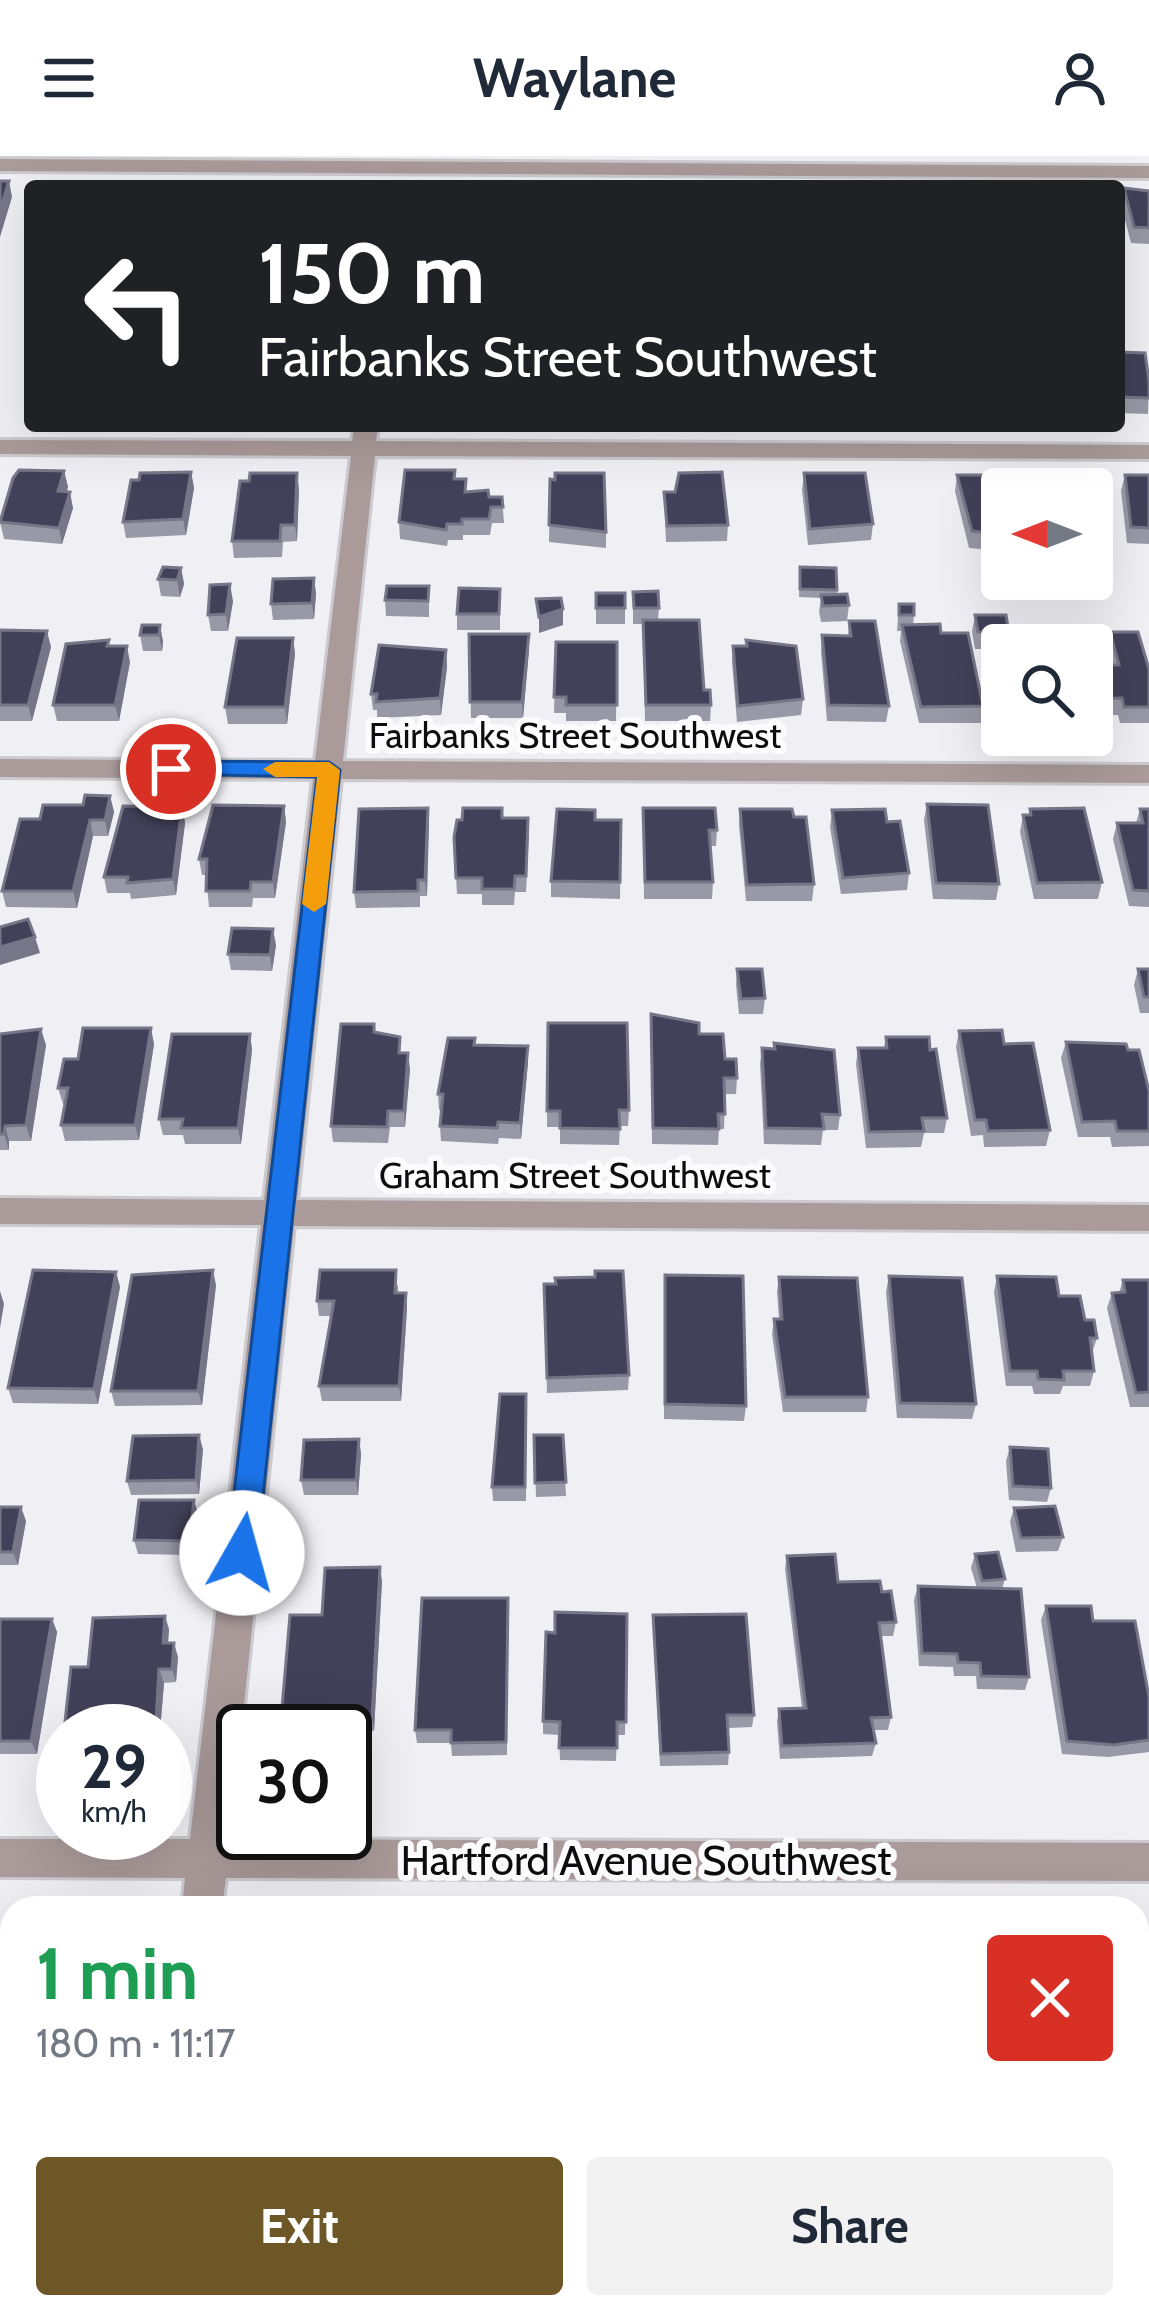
<!DOCTYPE html>
<meta charset="utf-8">
<style>
body{margin:0;font-family:Cabin,sans-serif;background:#f2f2f3;color:#1f2937;height:100vh;display:flex;flex-direction:column;font-size:45px;white-space:nowrap}
*{box-sizing:border-box;margin:0}
p{font-size:39px;color:#747a83}
.icon{flex:none;width:66px;height:66px;fill:none;stroke:currentColor;stroke-width:2;stroke-linecap:round;stroke-linejoin:round}
.map{position:relative;flex:1;overflow:hidden}
.panel{position:absolute;left:0px;top:1740px;width:1149px;height:423px;display:flex;flex-direction:column;background:#fff;border-radius:36px 36px 0 0;box-shadow:0 12px 48px #0002}
.panel>*{flex:none}
.banner{position:absolute;left:24px;top:24px;width:1101px;height:252px;border-radius:12px;box-shadow:0 12px 48px #0002;background:#202124;color:#fff;overflow:hidden}
.needle{width:78px;rotate:270deg}
.controls{position:absolute;left:981px;top:312px;display:grid;gap:24px}
.controls a{display:grid;place-items:center;width:132px;height:132px;border-radius:12px;background:#fff;box-shadow:0 12px 48px #0002;font-size:60px}
.speed{position:absolute;left:36px;top:1548px;display:flex;gap:24px;font-size:60px;font-weight:700;text-align:center}
.speed>*{display:grid;place-content:center;width:156px;height:156px;border-radius:50%;background:#fff;box-shadow:0 12px 48px #0002;line-height:1}
.speed small{font-size:30px;font-weight:400}
.speed .limit{border:6px solid #111;border-radius:18px;background:#fff;color:#111}
.pin{position:absolute;display:grid;place-items:center;width:102px;height:102px;color:#fff;margin:-51px;border:6px solid #fff;border-radius:50%;box-shadow:0 3px 12px #0007}
.me{position:absolute;width:132px;margin:-66px;rotate:7deg;stroke-linejoin:round;filter:drop-shadow(0 0 9px #0008)}
.turn{display:flex;align-items:center;gap:42px;height:252px;padding:0 36px;font-size:54px}
.turn .icon{width:156px;height:156px;stroke-width:2.5}
.turn b{display:block;font-size:84px;line-height:102px}
.round{display:grid;place-items:center;flex:none;width:126px;height:126px;border-radius:12px;background:#f2f2f3}
.overview{display:flex;align-items:center;justify-content:space-between;height:204px;padding:0 36px}
h1{font-size:72px;font-weight:700;line-height:90px;color:#1e9e55}
.button{display:flex;gap:24px;margin-top:auto;padding:24px 36px}
.button a{flex:1;height:138px;border-radius:12px;background:#6e5727;color:#fff;font-size:48px;font-weight:700;line-height:138px;text-align:center}
.button a+a{background:#f2f2f3;color:#1f2937}
header{display:flex;justify-content:space-between;align-items:center;height:156px;padding:0 36px;background:#fff;font-size:54px;font-weight:700}
.map>svg:first-child{display:block}
.lines{fill:none;stroke-linecap:round;stroke-linejoin:round}
.minor-casing{stroke:#cbcbcf;stroke-width:6}
.minor{fill:#aa9a9a;fill-rule:evenodd}
.wall{fill:#9998a6}
.shaded-wall{fill:#777588}
.building{fill:#434159;stroke:#777588;stroke-width:3}
.route{fill:#1a73e8;stroke:#114b97;stroke-width:3}
.slow{fill:#f59e0b}
.labels{text-anchor:middle;dominant-baseline:central;stroke-width:12;stroke-linejoin:round;paint-order:stroke}
.street-label{font-size:36px;fill:#0d0d0f;stroke:#fcfcfe}
.near-street-label{font-size:42px;fill:#0d0d0f;stroke:#fcfcfe}
</style>
<header><svg class="icon" aria-label="menu" viewBox="0 0 24 24"><path d="M4 6h16M4 12h16M4 18h16"/></svg>Waylane<svg class="icon" aria-label="person" viewBox="0 0 24 24"><circle cx="12" cy="8" r="4"/><path d="M4 21q1-7 8-7t8 7"/></svg></header>
<div class="map">
<svg width="1149" height="2161" viewBox="0 0 1149 2161">
<rect width="100%" height="100%" fill="#efeff4"/>
<g class="lines">
<!-- minor casing -->
<g class="minor-casing">
<path id="minor" d="M0 3 1149 10V22L0 15Z
M354 270H378L376 285 1149 289V303L375 300 343 605 1149 609V627L341 623 297 1044 1149 1049V1075L294 1070 230 1683 1149 1687V1725L226 1722 222 1752H182L185 1722 0 1721V1683H190L261 1069 0 1068V1042L264 1044 313 623 0 621V603L315 605 351 300 0 298V284L352 285Z
M134 2151H180L179 2161H133Z"/>
</g>
<!-- minor -->
<use href="#minor" class="minor"/>
</g>
<!-- wall -->
<path class="wall" d="M1124 32 1149 35V88L1131 87 1121 48Z
M1119 196 1149 225 1148 258 1119 257Z
M64 315 68 331 66 336 73 352 62 388 4 383 0 366Z
M191 316 194 332 186 379 126 382 123 366 139 324Z
M804 317 873 368 871 384 808 389 802 334Z
M957 319 1002 333V395L969 392 955 335Z
M1125 319H1149V388L1127 387 1121 335Z
M456 323H466V336L489 341H502L504 367H492L490 379H463V384H448L447 390 400 383 399 366Z
M550 323 555 324 606 376V392L549 386Z
M299 333 297 385 283 386 282 401 234 402 232 385Z
M664 336 728 369 727 385 666 386Z
M800 411 837 434V438L849 449 847 465 821 466 819 455 821 442 799 441Z
M181 412 184 428 180 441 161 440 158 423Z
M314 422 316 438 314 463 273 464 271 448Z
M1012 423H1055L1052 439 1013 437Z
M429 430V461L386 460 385 444Z
M500 433V474H457V458Z
M633 436 659 452 658 464 704 534 711 549 710 565H645L643 468H633Z
M596 437H625V468H596Z
M233 445 228 475H211L208 459Z
M899 448 914 459 913 469 941 477 983 550 981 567H919L900 485 901 475H897Z
M975 459 1009 477 1007 485 1002 489V562L992 502 994 493H975L972 476Z
M849 465 889 550 886 566 827 565 821 496 822 479 848 480Z
M160 469 163 486 162 495H143L140 479Z
M0 474 51 491 32 565H0Z
M1110 476 1149 513V567H1120L1118 559H1092V509H1111L1107 492Z
M469 478 529 494 523 562H471Z
M293 482 295 498 287 568H228L225 551Z
M556 486H617L616 565H566V557H554Z
M110 490 130 506 119 565H57L53 549Z
M733 490 803 543 801 559 737 566 732 506Z
M446 494 447 511 441 559 377 562V554H373L371 538Z
M110 640 114 656 108 680H93L77 752 6 751 2 735 40 663Z
M927 648 999 728 996 744 933 743 924 664Z
M284 650 286 666 275 742H253L252 751H209L206 719H202L199 703Z
M182 651 185 667 176 739 131 743 130 737H107L104 721Z
M428 652 427 740H420V751L356 752 354 736Z
M643 652 717 674 716 690H710L713 726 712 743H644Z
M740 653 814 728 812 745H746L739 669Z
M1030 653 1102 726 1098 743H1034L1020 676 1023 659H1028Z
M1140 653H1149V751L1129 750 1113 683 1117 667H1136Z
M832 654 887 666 909 717 907 734 841 738 830 671Z
M502 662 529 678 526 736H515L514 749H482V738H457L454 681Z
M595 664H621L620 743 551 741V725Z
M276 789 272 815 231 814 228 798Z
M737 813 765 842 763 858H739L736 829Z
M1138 813H1149V857H1140L1134 829Z
M548 867 629 954 628 970H620L619 989 560 988V971H547Z
M374 868 375 876 402 897 410 913 405 971H390L388 987 333 986 331 970Z
M651 874 699 878 725 903 737 922 736 938H725L724 973H719L718 989 652 988Z
M959 875 1004 888 1050 974 1046 990 984 991 983 979 971 980 956 891Z
M0 878 46 889 31 985H9V994H0Z
M250 878 252 894 241 988H185L183 979H163L159 963Z
M886 881 930 894 947 962 944 977H924L921 991 866 992 856 908 858 892H884Z
M1066 886 1149 935V990L1112 991 1110 981H1078L1061 902Z
M154 888 139 984 65 985 61 969 65 948H63L58 932 78 903Z
M476 889 528 906 521 983 499 982 498 988 441 985 440 970 441 954H439L438 938Z
M762 892 840 959 838 974H823L821 989 764 988 760 908Z
M116 1116 120 1131 98 1248 13 1247 8 1232Z
M889 1120 976 1248 972 1263 897 1262 886 1136Z
M997 1120 1059 1140 1085 1164 1097 1182 1092 1197 1094 1215 1090 1230H1063L1060 1238H1034L1032 1230H1006L994 1136Z
M779 1121 868 1241 866 1256H783L772 1178 774 1163H779L777 1136Z
M1123 1124H1149V1251H1130L1107 1152 1112 1137H1119Z
M544 1128H555L629 1219 628 1234 547 1237Z
M216 1129 202 1249 115 1250 111 1235Z
M398 1129V1137H406L407 1152 401 1245H322L319 1230 332 1160H319L317 1145Z
M664 1134 746 1250 744 1265 664 1263Z
M526 1238V1345H493L492 1331Z
M534 1279H563L566 1340 536 1341Z
M359 1283 361 1298 358 1339H304L301 1324Z
M1010 1291 1051 1332 1047 1346 1009 1344 1006 1305Z
M203 1293 199 1338 131 1339 127 1325Z
M0 1351 26 1365 18 1409H0Z
M1014 1352 1063 1381 1058 1395 1016 1396 1010 1366Z
M198 1358 193 1399 138 1398 134 1384Z
M975 1398 1005 1423 1002 1433 1029 1521 1025 1534 977 1533 976 1520H954L953 1511 919 1510 914 1444 918 1430 977 1432 971 1412Z
M787 1400 838 1426 896 1466 893 1480H880L891 1561 888 1574H873L876 1587 872 1600 780 1603 777 1566 779 1553 802 1552 785 1413Z
M382 1425 374 1575H347L345 1598V1575L322 1459Z
M508 1442 507 1599 452 1600 451 1587H417L415 1574Z
M1046 1450 1093 1465 1149 1541V1596L1108 1601 1062 1598 1041 1464Z
M627 1458 625 1579H617L616 1605 560 1604 559 1579 543 1578V1565L555 1477Z
M653 1459 754 1559 752 1571 728 1572 729 1596 728 1609 660 1610Z
M0 1463H52L57 1476 37 1598H0Z
M169 1473 168 1487 178 1501 176 1526 164 1527 160 1575H64L88 1511Z
M12 1875V1942H9L2 1932Z
M1137 2039 1149 2106V2114L1143 2121H1137Z"/>
<!-- shaded-wall -->
<path class="shaded-wall" d="M9 25 12 41 0 81V55Z
M64 315 68 331 62 351 58 335Z
M191 316 194 332 186 379 183 363Z
M297 317 299 333 297 385 295 369Z
M70 336 73 352 62 388 59 372Z
M181 412 184 428 180 441 177 424Z
M314 422 316 438 314 463 312 447Z
M230 428 233 445 228 475 226 458Z
M563 453V469L539 477V461Z
M160 469 163 486 162 495 159 479Z
M47 475 51 491 32 565 28 549Z
M529 478V494L523 562 522 546Z
M293 482 295 498 287 568 285 551Z
M127 490 130 506 119 565 115 549Z
M446 494 447 511 441 559 440 542Z
M110 640 114 656 108 680 105 664Z
M284 650 286 666 275 742 273 726Z
M182 651 185 667 176 739 173 723Z
M428 652 429 669 427 740 425 724Z
M90 664 93 680 77 752 73 735Z
M273 773 276 789 272 815 270 799Z
M35 781 40 797 0 809V791Z
M151 872 154 888 139 984 135 969Z
M41 873 46 889 31 985 26 969Z
M250 878 252 894 241 988 238 972Z
M528 890V906L521 983 520 967Z
M408 897 410 913 405 971 404 955Z
M5 970 9 985V994L4 978Z
M213 1114 216 1129 202 1249 198 1235Z
M116 1116 120 1131 98 1248 94 1233Z
M0 1135 4 1148 0 1172Z
M406 1137 407 1152 401 1245 399 1230Z
M199 1279 203 1293 199 1338 196 1324Z
M359 1283 361 1298 358 1339 356 1324Z
M194 1344 198 1358 193 1399 189 1385Z
M21 1351 26 1365 18 1409 13 1396Z
M380 1411 382 1425 374 1575 372 1562Z
M165 1460 169 1473 167 1501 163 1487Z
M52 1463 57 1476 37 1598 31 1585Z
M174 1487 178 1501 176 1526 172 1513Z
M159 1513 164 1527 160 1575H159L156 1566Z
M345 1562 347 1575 346 1598 345 1593Z
M3 1807 10 1818 0 1880V1828Z
M77 2151H84L82 2161H75Z"/>
<!-- building -->
<path class="building" d="M0 25H9L0 55Z
M101 27H137L138 30H100Z
M304 28H349V30H304Z
M433 28 486 29 433 30Z
M738 28 780 29V30H739Z
M1124 32 1149 35V72L1134 71Z
M1119 196 1145 197 1149 225V242L1119 241Z
M19 314 64 315 58 335 70 336 59 372 0 366 13 322Z
M405 314H455L454 323H466L465 336 488 334 489 341H502L503 351H491L489 363H462V368H447L446 374 399 366Z
M191 316 183 363 123 366 131 324H139L140 317Z
M722 316 728 369 667 370 664 336H675L679 317Z
M250 317H297L295 369H281L280 385H232L240 325H249Z
M555 317H604L606 376 549 369 550 323 555 324Z
M804 317H865L873 368 810 373Z
M957 319H1016L1019 333H1002V378L972 375Z
M1125 319H1149V372L1131 371Z
M163 411 181 412 177 424 158 423Z
M800 411 836 412 837 434 800 433Z
M314 422 312 447 271 448 273 423Z
M230 428 226 458 208 459 210 429Z
M387 430H429L428 445 385 444Z
M459 432 500 433 499 458H457Z
M658 435 659 452H634L633 436Z
M596 437H625V452H596Z
M847 438 849 449 823 450 821 439Z
M561 442 563 453 539 461 536 443Z
M899 448H914V459H899Z
M975 459H1006L1009 477 978 476Z
M643 464H699L704 534H710L711 549H646Z
M849 465H875L889 550 829 549 822 479 851 480Z
M940 468 941 477H968L983 550 921 551 902 469Z
M142 469H160L159 479H140Z
M0 474 47 475 28 549H0Z
M1110 476H1138L1149 513V551H1124L1122 542 1094 543 1092 509H1119Z
M469 478H529L522 546H470Z
M1056 481 1058 489H1002V528L995 486Z
M237 482H293L285 551H225Z
M109 484 107 490H127L115 549H53L66 488Z
M746 484 796 490 803 543 738 550 733 490H747Z
M556 486H617V549H566V541H554Z
M379 489 446 494 440 542 376 546 377 538H371Z
M85 639 110 640 105 664H90L73 735H2L20 663H40L43 649H83Z
M927 648 988 649 999 728 936 727Z
M213 649 284 650 273 726H251L250 735H206L207 703H199Z
M123 650 182 651 173 723 127 727 128 721H104Z
M428 652 425 724H418V735L354 736 359 653Z
M463 652H502V662H528L526 720H515L514 733H482V722H456L454 681 457 664H462Z
M643 652H715L717 674H709L713 726H645Z
M1084 652 1102 726 1037 727 1023 659H1031L1030 653Z
M557 653 595 654V664H621L620 726 551 725Z
M740 653H792L794 661H806L814 728 747 729Z
M885 653 887 666 900 665 909 717 843 722 832 654Z
M1140 653H1149V735L1133 734 1117 667H1143Z
M28 763 35 781 0 791V771Z
M232 772 273 773 270 799 228 798Z
M737 813H762L765 842 741 843Z
M1138 813H1149V841H1144Z
M651 858 699 867V878H723L725 903H736L737 922H724L725 958H718L719 973 653 972Z
M548 867H627L629 954H619L620 973 560 972V955H547Z
M341 868H374V876L400 881 399 897H408L404 955H388L387 971 331 970Z
M83 872H151L135 969H61L68 932H58L64 903H78Z
M41 873 26 969 5 970 4 978H0V878Z
M1002 874 1004 888 1033 887 1050 974 988 975 986 964H975L959 875Z
M172 878H250L238 972H181L183 963H159Z
M886 881H929L930 894 936 893 947 962H922L924 975 869 976 858 892H887Z
M448 882H475L474 889 528 890 520 967 498 966 497 972 440 970 443 938H438Z
M1066 886 1126 888 1128 894H1139L1149 935V975H1117L1115 965 1082 966Z
M774 887 834 894 840 959 822 958 824 973 766 972 762 892 775 893Z
M33 1114 116 1116 94 1233 8 1232Z
M213 1114 198 1235H111L132 1119Z
M320 1114H396L395 1137H406L399 1230H319L334 1145H317Z
M595 1115H623L629 1219 547 1222 544 1128H556L555 1122 595 1121Z
M665 1119 743 1120 746 1250 665 1248Z
M889 1120 962 1122 976 1248 900 1247Z
M997 1120 1056 1121 1059 1140H1080L1085 1164H1094L1097 1182H1090L1094 1215H1063L1064 1224 1038 1223 1037 1215H1010Z
M779 1121 857 1122 868 1241H785L774 1163H782Z
M1123 1124H1149V1236L1136 1237 1112 1137 1125 1136Z
M500 1238H526L525 1331H492Z
M199 1279 196 1324 127 1325 133 1280Z
M534 1279H563L566 1326 535 1327Z
M359 1283 356 1324H301L304 1284Z
M1010 1291 1048 1293 1051 1332 1013 1330Z
M139 1344H194L189 1385 134 1384Z
M1055 1350 1063 1381 1021 1382 1014 1352Z
M0 1351H21L13 1396H0Z
M998 1396 1005 1423 982 1425 975 1398Z
M835 1398 838 1426 880 1425 882 1436 891 1435 896 1466 879 1467 891 1561 871 1562 876 1587 782 1590 779 1553 806 1552 787 1400Z
M380 1411 372 1562H345L344 1575H280L290 1459H322L325 1412Z
M918 1430 1021 1433 1029 1521 981 1520 980 1507 958 1506 957 1498 922 1497Z
M422 1442H508L506 1586 451 1587V1574H415Z
M1046 1450H1091L1093 1465H1135L1149 1541V1584L1114 1589 1067 1585Z
M555 1456 627 1458 626 1566H617V1592H559L560 1566 543 1565 546 1476 555 1477Z
M746 1458 754 1559H727L729 1596 661 1598 653 1459Z
M165 1460 163 1487H174L172 1513H159L156 1566 138 1567V1575H64L71 1511H88L93 1462Z
M0 1463H52L31 1585H0Z
M12 1875V1932H2Z
M1137 2039H1141L1149 2113H1137Z
M15 2151H77L75 2161H14Z"/>
<!-- route -->
<path class="route" d="M171 605 329 606 340 614 257 1397 242 1410 227 1397 317 621 163 618 159 613Z"/>
<!-- slow -->
<path class="slow" d="M329 606 340 614 326 748 314 756 302 748 317 621H275L263 613 275 606Z"/>
<g class="labels">
<!-- street labels -->
<g class="street-label">
<text x="575" y="579">Fairbanks Street Southwest</text>
<text x="575" y="1019">Graham Street Southwest</text>
</g>
<!-- near-street labels -->
<g class="near-street-label">
<text x="646" y="1704">Hartford Avenue Southwest</text>
</g>
</g>
</svg>
<div class="controls">
<a><svg class="needle" viewBox="-14 -14 28 28"><path d="M0-13l5 13h-10z" fill="#e53935"/><path d="M0 13l5-13h-10z" fill="#747a83"/></svg></a>
<a><svg class="icon" aria-label="search" viewBox="0 0 24 24"><circle cx="10" cy="10" r="6"/><path d="M15 15l6 6"/></svg></a>
</div>
<div class="speed"><div>29<small>km/h</small></div><div class="limit">30</div></div>
<div class="pin" style="left:171px;top:613px;background:#d93025"><svg class="icon" aria-label="arrive" viewBox="0 0 24 24"><path d="M6 21V4h12l-3 4 3 4H6"/></svg></div>
<svg class="me" style="left:242px;top:1397px" viewBox="-20 -20 40 40"><circle r="19" fill="#fff"/><path d="M0-13L10 11 0 6-10 11z" fill="#1a73e8"/></svg>
<div class="banner">
<div class="turn"><svg class="icon" aria-label="left" viewBox="0 0 24 24"><path d="M17 20v-9H6M10 6l-5 5 5 5"/></svg><div><b>150 m</b>Fairbanks Street Southwest</div></div>
</div>
<section class="panel">
<div class="overview"><div><h1>1 min</h1><p>180 m · 11:17</p></div><a class="round" style="background:#d93025;color:#fff"><svg class="icon" aria-label="close" viewBox="0 0 24 24"><path d="M6 6l12 12M18 6L6 18"/></svg></a></div>
<div class="button"><a>Exit</a><a>Share</a></div>
</section>
</div>
